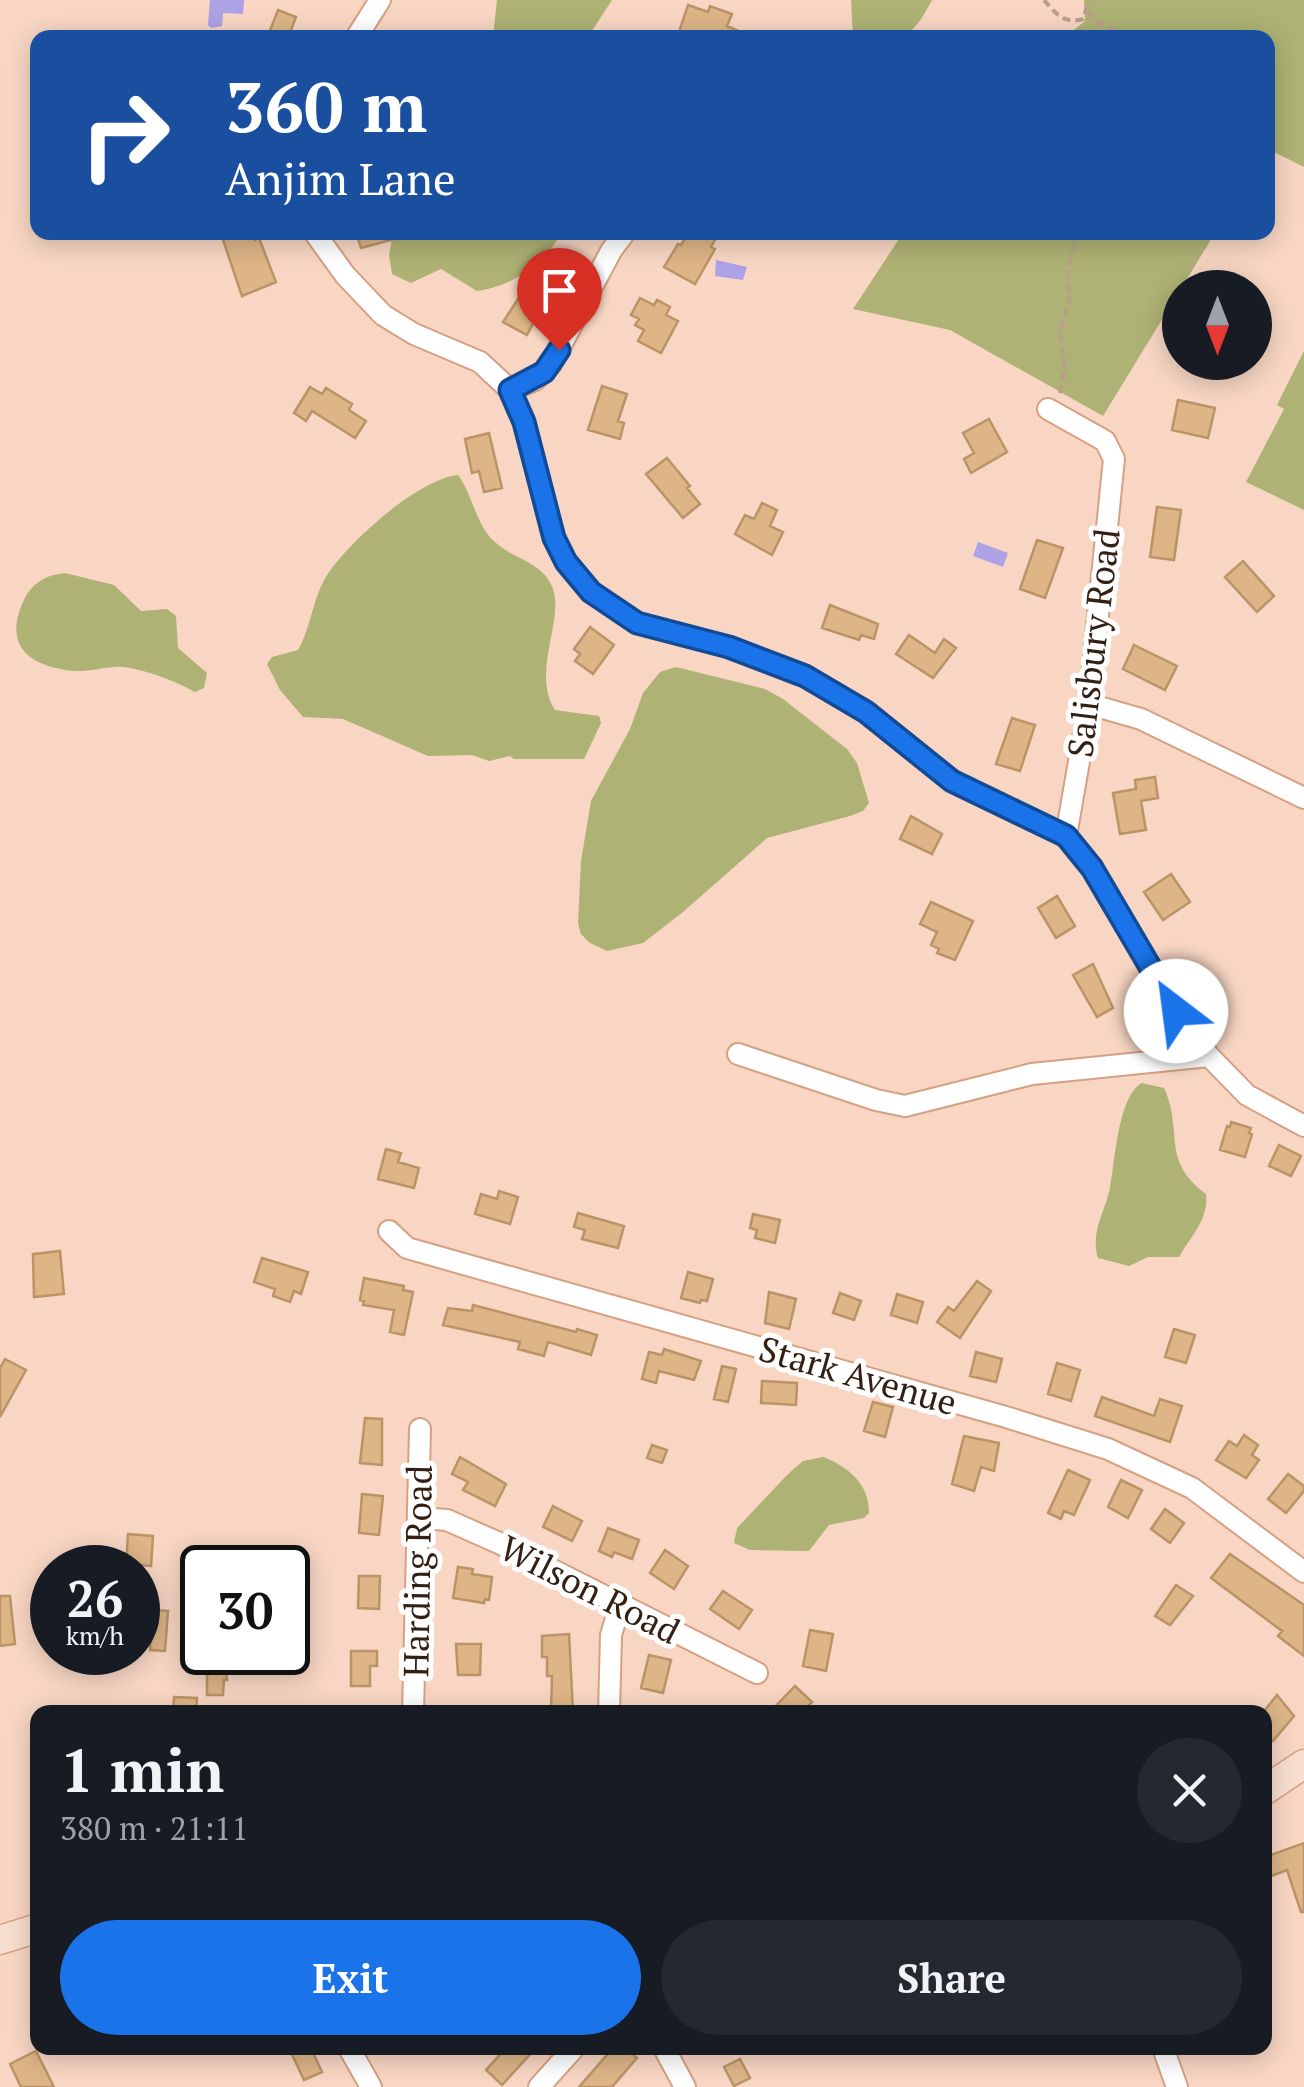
<!DOCTYPE html>
<meta charset="utf-8">
<style>
body{margin:0;font-family:"PT Serif",serif;background:#242831;color:#f1f3f6;height:100vh;display:flex;flex-direction:column;font-size:38px;white-space:nowrap}
*{box-sizing:border-box;margin:0}
p{font-size:32px;color:#9ea1a6}
.icon{flex:none;width:55px;height:55px;fill:none;stroke:currentColor;stroke-width:2;stroke-linecap:round;stroke-linejoin:round}
.map{position:relative;flex:1;overflow:hidden}
.drawer{position:absolute;left:30px;top:1705px;width:1242px;height:350px;display:flex;flex-direction:column;background:#171b24;border-radius:20px;box-shadow:0 5px 25px #0003}
.drawer>*{flex:none}
.hud{position:absolute;left:30px;top:30px;width:1245px;height:210px;border-radius:20px;box-shadow:0 5px 25px #0003;background:#1a4fa0;color:#fff;overflow:hidden}
.needle{width:65px;rotate:180deg}
.fabs{position:absolute;left:1162px;top:270px;display:grid;gap:20px}
.fabs a{display:grid;place-items:center;width:110px;height:110px;border-radius:50%;background:#171b24;box-shadow:0 5px 25px #0003;font-size:50px}
.speed{position:absolute;left:30px;top:1545px;display:flex;gap:20px;font-size:50px;font-weight:700;text-align:center}
.speed>*{display:grid;place-content:center;width:130px;height:130px;border-radius:50%;background:#171b24;box-shadow:0 5px 25px #0003;line-height:1}
.speed small{font-size:25px;font-weight:400}
.speed .limit{border:5px solid #111;border-radius:15px;background:#fff;color:#111}
.pin{position:absolute;display:grid;place-items:center;width:85px;height:85px;color:#fff;margin:-102px -42px;border-radius:50% 50% 50% 0;rotate:-45deg;box-shadow:0 0 10px #0007}
.pin .icon{rotate:45deg}
.me{position:absolute;width:110px;margin:-55px;rotate:330deg;stroke-linejoin:round;filter:drop-shadow(0 0 8px #0008)}
.turn{display:flex;align-items:center;gap:35px;height:210px;padding:0 30px;font-size:45px}
.turn .icon{width:130px;height:130px;stroke-width:2.5}
.turn b{display:block;font-size:70px;line-height:85px}
.round{display:grid;place-items:center;flex:none;width:105px;height:105px;border-radius:52px;background:#242831}
.headline{display:flex;align-items:center;justify-content:space-between;height:170px;padding:0 30px}
h1{font-size:60px;font-weight:800;line-height:75px}
.primary-button{display:flex;gap:20px;margin-top:auto;padding:20px 30px}
.primary-button a{flex:1;height:115px;border-radius:60px;background:#1a73e8;color:#fff;font-size:40px;font-weight:800;line-height:115px;text-align:center}
.primary-button a+a{background:#242831;color:#f1f3f6}
.map>svg:first-child{display:block}
.green{fill:#aeb274}
.water{fill:#aca2e5}
.building{fill:#ddb587;stroke:#ba9466;stroke-width:2.5}
.lines{fill:none;stroke-linecap:round;stroke-linejoin:round}
.minor-casing{stroke:#d6a082;stroke-width:24}
.secondary-casing{stroke:#d6a082;stroke-width:31}
.path{stroke:#bb9d8c;stroke-width:4;stroke-dasharray:8 5;stroke-linecap:butt}
.minor{stroke:#fff;stroke-width:20}
.secondary{stroke:#f7decf;stroke-width:28}
.route-casing{stroke:#114b97;stroke-width:25}
.route{stroke:#1a73e8;stroke-width:18}
.labels{text-anchor:middle;dominant-baseline:central;stroke-width:10;stroke-linejoin:round;paint-order:stroke}
.street-label{font-size:35px;fill:#341f13;stroke:#fff}
</style>
<div class="map">
<svg width="1304" height="2087" viewBox="0 0 1304 2087">
<rect width="100%" height="100%" fill="#f8d6c3"/>
<!-- green -->
<path class="green" d="M497 0H612L588 37H493Z
M851 0H932C908 46 901 38 853 37Z
M1084 0H1304V167L1268 149V38L1065 37 1085 21Z
M393 233H562C543 263 515 286 477 291L441 269 411 283 392 274 389 255Z
M903 233V232L1215 233 1103 416 950 330 853 309Z
M1304 351V510L1246 482 1284 409 1277 405Z
M458 475C473 495 476 526 495 542 514 560 544 562 553 589 564 621 531 673 555 710L599 716 601 723 584 759H514L510 756 489 761 472 755 428 756 343 719 303 717 280 690 267 664 272 657 298 650C311 628 312 600 326 577 347 543 418 479 458 475Z
M65 573 114 585 141 611 167 609 176 616 178 648 207 673 204 688 195 692C175 681 152 672 130 668 113 664 94 672 76 671 27 667 0 644 27 594 37 580 48 575 65 573Z
M676 667 765 689 783 699 847 749 857 763 869 803 863 811 850 816 767 838 683 912 643 943 607 951 590 943 581 934 578 923 581 861 591 801 630 729 643 693 660 672Z
M1142 1083 1164 1088C1184 1131 1160 1160 1206 1194 1209 1219 1191 1236 1179 1257H1148L1129 1266 1098 1258C1090 1232 1105 1212 1110 1188 1115 1163 1118 1095 1142 1083Z
M823 1457C848 1466 870 1485 869 1513L864 1518 829 1525 809 1551 750 1550 734 1543 737 1528 788 1474 803 1461Z"/>
<!-- water -->
<path class="water" d="M210 0H244L243 14 223 13 222 26 211 28 208 25Z
M716 260 747 267 743 280 715 276Z
M978 542 1008 553 1003 567 973 556Z"/>
<!-- building -->
<path class="building" d="M688 5 708 12 710 6 732 14 727 26 754 38H677Z
M278 10 296 17 288 38H267Z
M233 232H252L255 240 259 238 276 282 242 296 222 237Z
M356 232H402V237L361 248Z
M689 232H719L711 247 715 249 695 284 664 267 678 244 681 245Z
M522 293 543 304 527 335 503 322Z
M640 298 654 305 657 300 670 307 666 315 678 321 661 353 638 341 644 330 635 325 639 319 631 315Z
M602 386 627 394 618 421 624 423 620 439 588 430Z
M310 387 322 394 326 388 352 404 349 410 366 421 355 438 312 411 306 421 294 413Z
M1178 400 1215 408 1208 438 1172 430Z
M989 419 1007 452 971 473 964 459 974 453 963 433Z
M489 433 502 488 484 492 479 471 472 473 465 439Z
M667 458 690 486 687 488 700 504 683 518 646 474Z
M762 503 777 510 770 526 783 532 772 555 735 534 745 515 754 519Z
M1157 507 1181 510 1174 560 1150 557Z
M1037 540 1063 548 1045 598 1020 589Z
M1243 561 1274 596 1257 612 1225 577Z
M830 605 878 624 874 639 861 635 859 640 822 628Z
M590 627 614 645 593 674 575 661 580 654 574 649Z
M909 635 935 653 944 639 956 648 933 678 896 654Z
M1134 645 1177 666 1165 690 1123 669Z
M1012 718 1035 725 1020 771 996 764Z
M1155 777 1158 798 1141 801 1146 830 1120 834 1113 793 1136 789 1135 780Z
M911 816 942 834 932 854 900 839Z
M1171 874 1190 902 1163 920 1144 892Z
M1057 896 1075 926 1056 938 1038 908Z
M931 902 973 921 955 960 937 953 939 949 931 945 937 932 920 924Z
M1093 964 1113 1008 1097 1017 1073 975Z
M1231 1122 1251 1128 1249 1133 1252 1134 1245 1157 1220 1150 1227 1126 1230 1127Z
M1279 1145 1301 1156 1291 1176 1269 1166Z
M386 1149 401 1153 398 1162 419 1168 414 1188 378 1179Z
M499 1191 518 1197 510 1224 475 1214 481 1194 497 1199Z
M578 1213 624 1226 618 1248 582 1239 585 1230 574 1227Z
M753 1214 780 1220 775 1243 755 1238 757 1230 750 1228Z
M60 1251 64 1294 34 1297 33 1254Z
M262 1258 308 1272 301 1294 294 1291 290 1302 273 1296 275 1289 254 1282Z
M688 1272 713 1279 707 1301 701 1300 700 1303 681 1298Z
M364 1278 404 1286 403 1290 413 1292 404 1335 390 1332 394 1310 363 1305 364 1301 360 1300Z
M977 1281 991 1291 960 1338 937 1322 948 1307 954 1311Z
M769 1292 796 1299 789 1329 765 1323Z
M840 1293 861 1301 854 1320 833 1313Z
M897 1294 923 1302 917 1323 891 1315Z
M473 1305 576 1332 577 1329 597 1335 591 1355 548 1342 544 1356 518 1349 520 1342 443 1325 448 1308 472 1311Z
M1174 1329 1195 1335 1186 1363 1165 1357Z
M664 1349 701 1361 694 1380 659 1371 656 1383 642 1379 649 1352 662 1355Z
M976 1352 1002 1359 996 1382 970 1376Z
M5 1359 26 1370 0 1417V1368Z
M1057 1363 1080 1370 1071 1401 1048 1394Z
M722 1366 736 1369 728 1402 714 1399Z
M762 1381 797 1383 796 1405 761 1403Z
M1102 1397 1154 1416 1160 1399 1182 1406 1170 1442 1095 1416Z
M873 1402 893 1407 885 1437 864 1431Z
M365 1418 382 1419V1465L360 1463Z
M1244 1435 1258 1445 1252 1455 1259 1460 1246 1478 1216 1460 1229 1441 1237 1446Z
M964 1436 999 1443 994 1471 981 1467 974 1491 952 1484Z
M652 1445 667 1450 662 1463 647 1458Z
M460 1457 506 1484 495 1506 463 1490 468 1482 452 1474Z
M1068 1470 1090 1480 1074 1515 1064 1511 1061 1519 1048 1513Z
M1288 1474 1304 1486V1491L1286 1513 1268 1499Z
M1121 1480 1142 1490 1128 1518 1108 1507Z
M362 1494 383 1496 379 1535 359 1533Z
M553 1506 582 1521 572 1541 543 1527Z
M1165 1509 1184 1523 1170 1543 1151 1529Z
M608 1528 639 1540 632 1559 614 1552 612 1557 599 1551Z
M128 1534 153 1536 151 1566 126 1564Z
M665 1550 688 1566 674 1589 650 1573Z
M1230 1554 1304 1605V1656L1278 1636 1282 1631 1211 1578Z
M458 1567 473 1569 472 1574 492 1577 489 1600 485 1599 484 1603 453 1598Z
M359 1576H380L379 1609 358 1608Z
M1176 1585 1193 1596 1170 1625 1155 1616Z
M723 1591 752 1610 739 1629 710 1609Z
M0 1596H10L15 1644 0 1646Z
M153 1610 168 1611 165 1651 150 1650Z
M810 1630 833 1634 826 1671 803 1666Z
M569 1634 573 1712H551L552 1676H547V1657H542V1636Z
M456 1644H481L480 1675H458Z
M351 1651H377V1666H370V1686H351Z
M207 1654H224L227 1680H224L223 1695H207Z
M649 1655 671 1660 663 1693 641 1688Z
M795 1686 812 1702 802 1712H770Z
M1277 1695 1294 1716 1273 1741 1265 1734V1710Z
M174 1697 197 1698 196 1712H173Z
M1304 1843V1912H1301L1287 1870 1271 1876 1265 1857Z
M289 2048H311L322 2072 304 2080Z
M506 2048H536L502 2085 486 2070Z
M613 2048H625L637 2058 612 2087H579Z
M36 2051 54 2087H21L10 2064Z
M740 2059 750 2078 734 2086 724 2067Z"/>
<g class="lines">
<!-- minor casing -->
<g class="minor-casing">
<path id="minor" d="M356 38 380 0
M314 232 345 275 383 315 414 334 480 362 510 390 524 422 554 538 566 562 591 592 637 623 729 647 805 676 867 712 952 781 1066 836 1092 868 1176 1011 1209 1056 1247 1095 1304 1126
M510 390 535 380 551 364 611 251 625 232
M1048 409 1105 441 1114 459 1089 704 1066 836
M1089 704 1141 719 1304 798
M738 1054 876 1100 905 1106 1032 1074 1209 1056
M389 1231 407 1248 1006 1417 1108 1449 1192 1488 1304 1572
M420 1518 447 1520 499 1543 757 1673
M413 1712 420 1429
M609 1712 611 1635 620 1605
M349 2048 371 2087
M664 2048 685 2087
M1163 2048 1177 2087
M539 2087 574 2048"/>
</g>
<!-- secondary casing -->
<g class="secondary-casing">
<path id="secondary" d="M1265 1790 1304 1764
M0 1940 38 1928"/>
</g>
<!-- path -->
<path class="path" d="M1044 0C1055 13 1065 25 1083 19L1089 0
M1088 12 1098 23 1129 38
M1096 38 1098 23
M1060 393 1065 367 1060 331 1070 300 1068 275 1075 232"/>
<!-- minor -->
<use href="#minor" class="minor"/>
<!-- secondary -->
<use href="#secondary" class="secondary"/>
</g>
<g class="lines">
<!-- route casing -->
<g class="route-casing">
<path id="route" d="M559 350 544 372 510 390 524 422 554 538 566 562 591 592 637 623 729 647 805 676 866 712 952 781 1066 836 1092 868 1176 1011"/>
</g>
<!-- route -->
<use href="#route" class="route"/>
</g>
<g class="labels">
<!-- street labels -->
<g class="street-label">
<text transform="translate(1093 643) rotate(-83)">Salisbury Road</text>
<text transform="translate(858 1375) rotate(16)">Stark Avenue</text>
<text transform="translate(417 1571) rotate(-89)">Harding Road</text>
<text transform="translate(590 1589) rotate(27)">Wilson Road</text>
</g>
</g>
</svg>
<div class="fabs">
<a><svg class="needle" viewBox="-14 -14 28 28"><path d="M0-13l5 13h-10z" fill="#e53935"/><path d="M0 13l5-13h-10z" fill="#9ea1a6"/></svg></a>
</div>
<div class="speed"><div>26<small>km/h</small></div><div class="limit">30</div></div>
<div class="pin" style="left:559px;top:350px;background:#d93025"><svg class="icon" aria-label="arrive" viewBox="0 0 24 24"><path d="M6 21V4h12l-3 4 3 4H6"/></svg></div>
<svg class="me" style="left:1176px;top:1011px" viewBox="-20 -20 40 40"><circle r="19" fill="#fff"/><path d="M0-13L10 11 0 6-10 11z" fill="#1a73e8"/></svg>
<div class="hud">
<div class="turn"><svg class="icon" aria-label="right" viewBox="0 0 24 24"><path d="M7 20v-9h11M14 6l5 5-5 5"/></svg><div><b>360 m</b>Anjim Lane</div></div>
</div>
<section class="drawer">
<div class="headline"><div><h1>1 min</h1><p>380 m · 21:11</p></div><a class="round"><svg class="icon" aria-label="close" viewBox="0 0 24 24"><path d="M6 6l12 12M18 6L6 18"/></svg></a></div>
<div class="primary-button"><a>Exit</a><a>Share</a></div>
</section>
</div>
